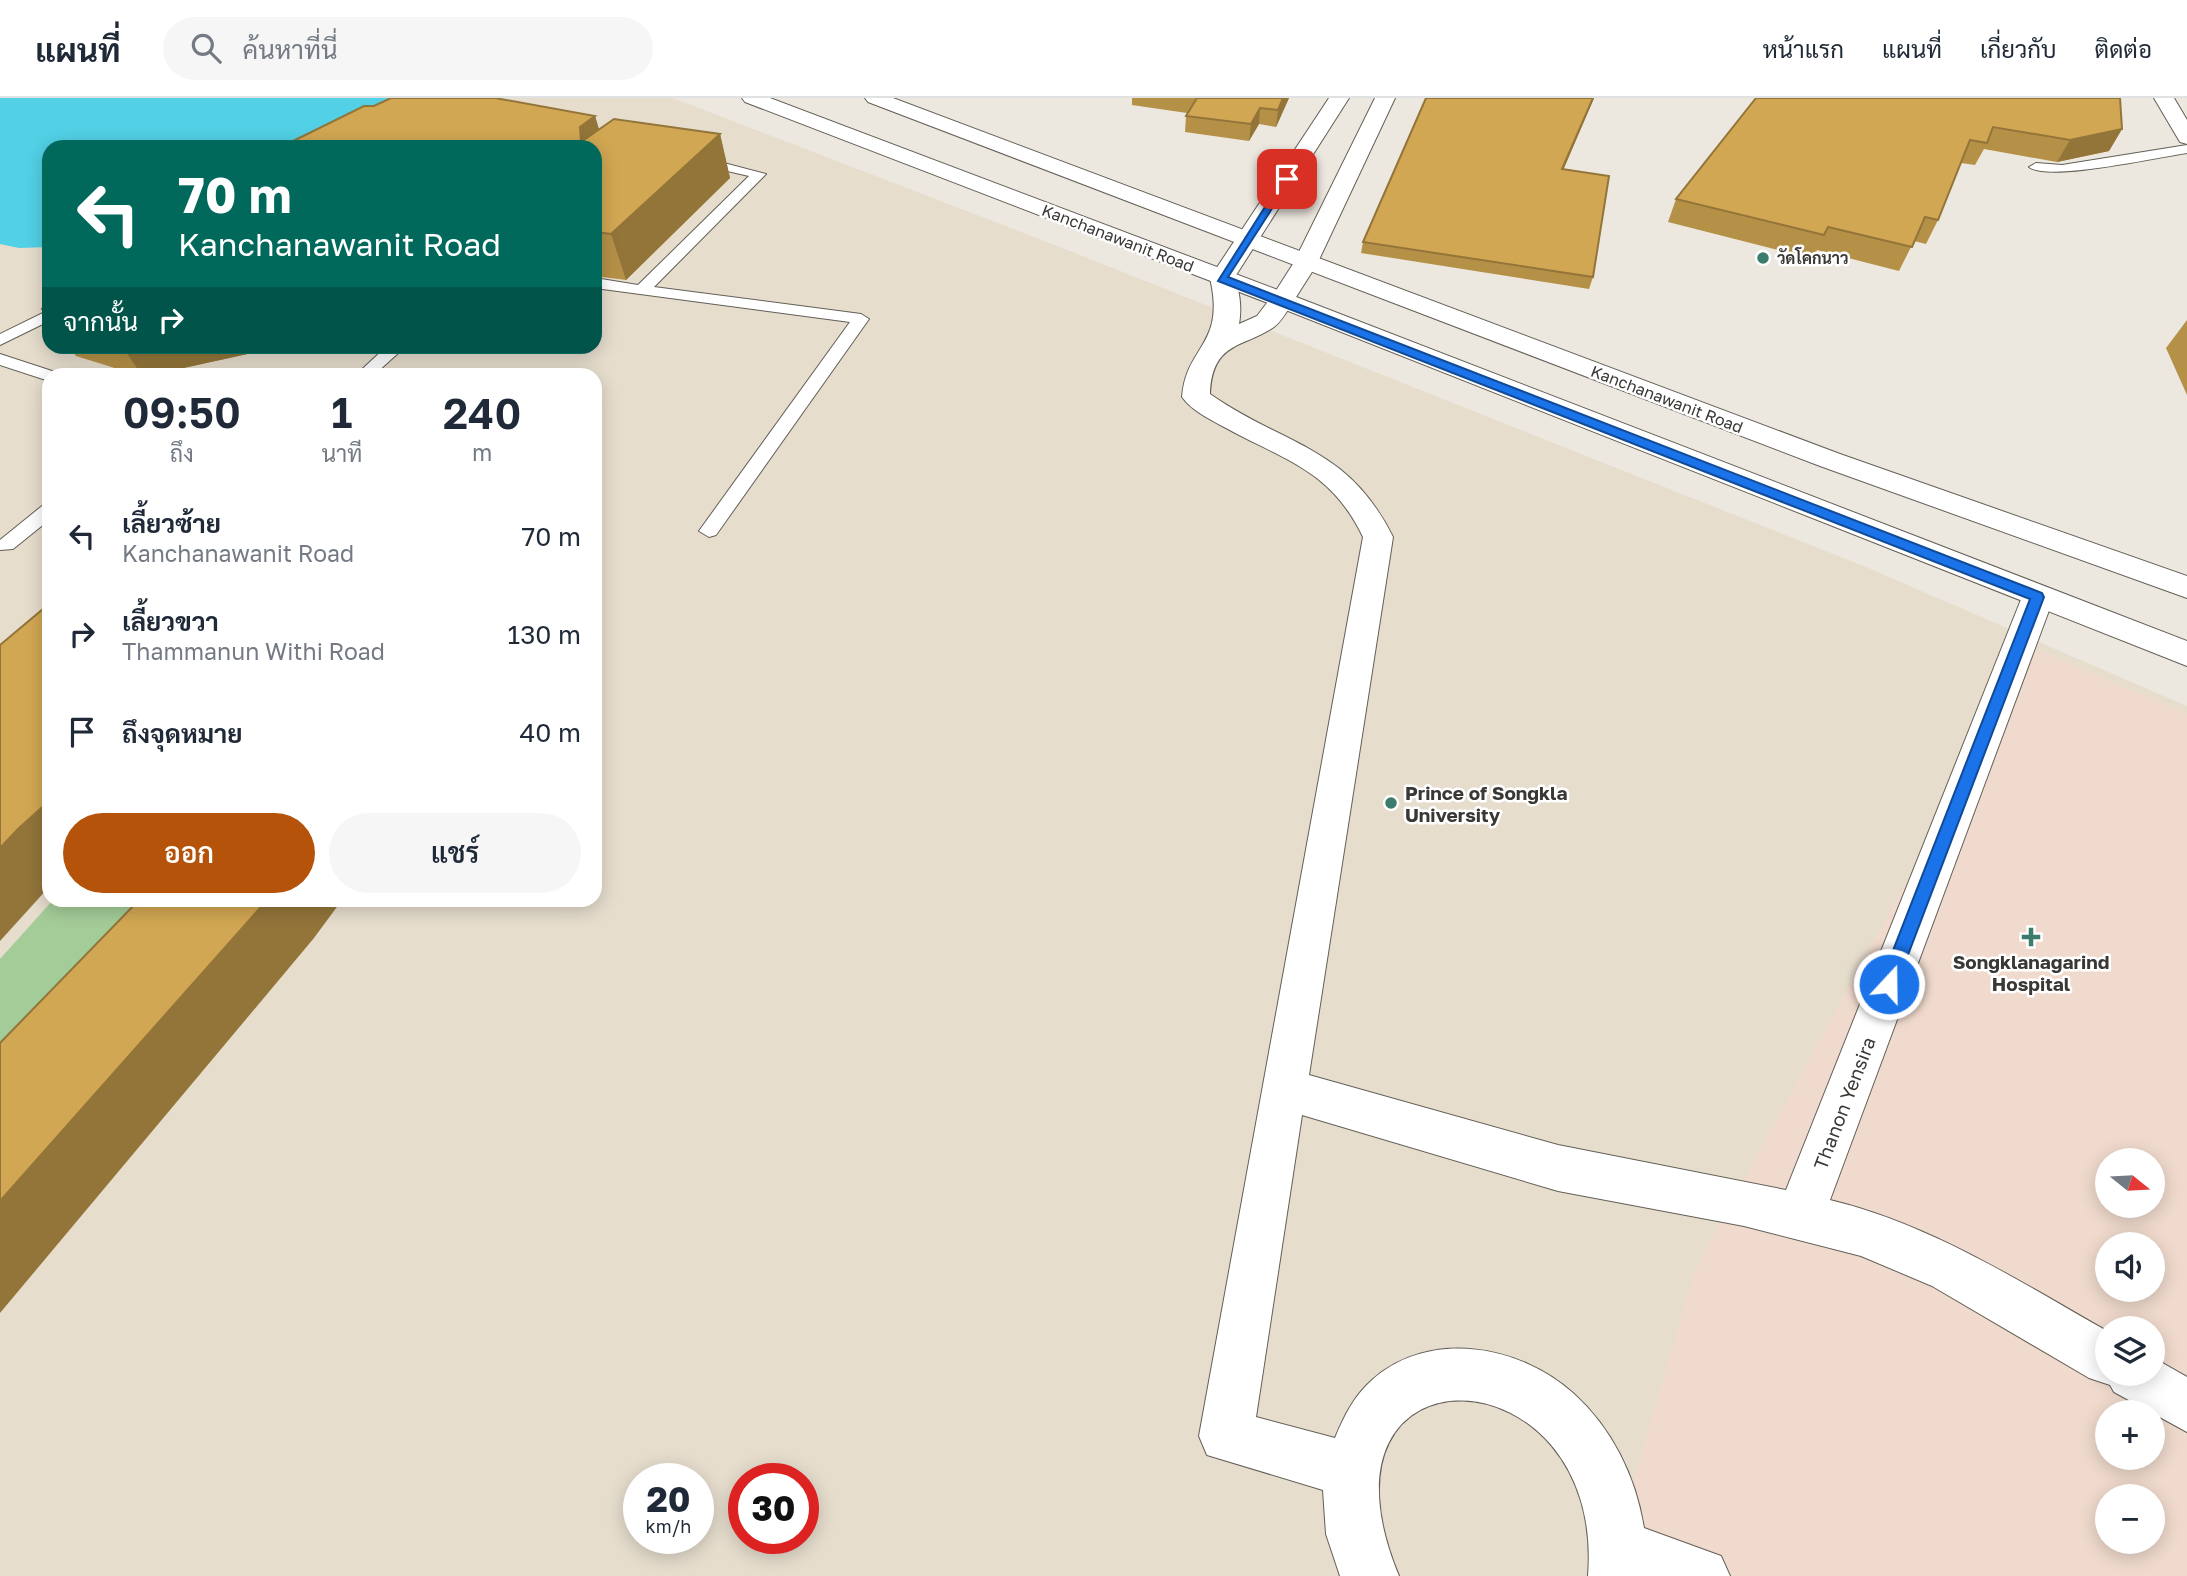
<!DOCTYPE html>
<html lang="th">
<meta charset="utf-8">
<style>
body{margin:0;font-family:"Golos Text",Sarabun,sans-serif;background:#f6f6f7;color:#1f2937;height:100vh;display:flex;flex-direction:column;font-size:26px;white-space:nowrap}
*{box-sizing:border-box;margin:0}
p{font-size:23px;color:#747a83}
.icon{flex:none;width:38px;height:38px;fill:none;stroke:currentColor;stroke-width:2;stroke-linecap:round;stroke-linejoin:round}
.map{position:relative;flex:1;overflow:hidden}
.drawer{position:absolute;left:42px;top:270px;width:560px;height:539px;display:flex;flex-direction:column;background:#fff;border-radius:21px;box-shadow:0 4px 18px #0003}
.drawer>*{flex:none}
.banner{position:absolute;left:42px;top:42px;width:560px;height:214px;border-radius:21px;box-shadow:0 4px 18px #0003;background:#00695c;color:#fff;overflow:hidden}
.needle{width:46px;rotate:108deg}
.fabs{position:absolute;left:2095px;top:1050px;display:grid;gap:14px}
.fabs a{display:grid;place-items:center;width:70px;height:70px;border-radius:50%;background:#fff;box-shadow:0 4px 18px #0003;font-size:35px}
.speed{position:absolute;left:623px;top:1365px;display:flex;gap:14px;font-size:35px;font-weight:700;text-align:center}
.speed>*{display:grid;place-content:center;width:91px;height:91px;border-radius:50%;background:#fff;box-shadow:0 4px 18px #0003;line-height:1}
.speed small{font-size:18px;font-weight:400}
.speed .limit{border:10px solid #d22;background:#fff;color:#111}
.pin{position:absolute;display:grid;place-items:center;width:60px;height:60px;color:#fff;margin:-30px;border-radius:14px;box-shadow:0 4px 10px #0006}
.me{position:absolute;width:77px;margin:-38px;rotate:21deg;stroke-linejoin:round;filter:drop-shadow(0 0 5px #0008)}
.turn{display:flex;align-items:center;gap:24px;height:147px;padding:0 21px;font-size:32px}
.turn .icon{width:91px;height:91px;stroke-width:2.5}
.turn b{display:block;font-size:49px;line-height:60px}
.then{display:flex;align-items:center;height:66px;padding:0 21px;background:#0003;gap:14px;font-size:26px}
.eta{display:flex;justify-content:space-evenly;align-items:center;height:119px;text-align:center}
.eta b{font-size:42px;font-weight:600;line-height:49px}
.cta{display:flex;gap:14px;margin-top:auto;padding:14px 21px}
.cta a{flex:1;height:80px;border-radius:42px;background:#b45309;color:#fff;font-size:28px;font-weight:600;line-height:80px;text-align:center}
.cta a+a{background:#f6f6f7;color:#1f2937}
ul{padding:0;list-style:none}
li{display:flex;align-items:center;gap:21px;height:98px;padding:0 21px}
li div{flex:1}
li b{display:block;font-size:26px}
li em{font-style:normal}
header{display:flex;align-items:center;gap:42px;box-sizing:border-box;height:98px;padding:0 35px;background:#fff;border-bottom:2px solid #e0e1e3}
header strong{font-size:33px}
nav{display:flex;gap:38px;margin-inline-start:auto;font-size:24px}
.search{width:490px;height:63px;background:#f6f6f7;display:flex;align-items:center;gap:18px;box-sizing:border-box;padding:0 24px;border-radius:38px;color:#747a83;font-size:26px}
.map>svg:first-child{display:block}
.built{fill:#e6ddcd;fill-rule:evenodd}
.medical{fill:#f0dacd;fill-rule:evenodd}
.green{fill:#a4cc98}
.water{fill:#52d1e6}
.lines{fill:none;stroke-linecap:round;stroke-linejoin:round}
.service-casing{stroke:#635f57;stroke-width:2}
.minor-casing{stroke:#635f57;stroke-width:2}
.tertiary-casing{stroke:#635f57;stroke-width:2}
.primary-casing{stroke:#635f57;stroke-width:2}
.service{fill:#fff;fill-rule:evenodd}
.minor{fill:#fff;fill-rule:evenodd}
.tertiary{fill:#fff;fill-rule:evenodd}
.primary{fill:#fff;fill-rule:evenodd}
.wall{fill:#b59047}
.shaded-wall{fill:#93753a}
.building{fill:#d2a753;stroke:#93753a;stroke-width:2}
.route{fill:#1a73e8;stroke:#114b97;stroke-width:2}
.poi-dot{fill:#3b7c6c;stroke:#fff;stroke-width:2.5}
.labels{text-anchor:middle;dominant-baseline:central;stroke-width:5;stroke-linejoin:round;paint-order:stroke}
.far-street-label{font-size:16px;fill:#3a3835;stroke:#fff}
.far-poi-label{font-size:16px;font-weight:bold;fill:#3a3835;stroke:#fff;text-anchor:start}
.poi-label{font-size:19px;font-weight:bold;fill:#3a3835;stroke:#fff;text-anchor:start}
.street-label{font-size:19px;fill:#3a3835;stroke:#fff}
</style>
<header>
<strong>แผนที่</strong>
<div class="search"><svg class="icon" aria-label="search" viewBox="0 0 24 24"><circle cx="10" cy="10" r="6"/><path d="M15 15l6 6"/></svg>ค้นหาที่นี่</div>
<nav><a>หน้าแรก</a><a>แผนที่</a><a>เกี่ยวกับ</a><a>ติดต่อ</a></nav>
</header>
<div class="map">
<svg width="2187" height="1478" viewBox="0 0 2187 1478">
<rect width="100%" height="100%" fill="#ede8df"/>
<!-- built -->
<path class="built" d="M0 0H673L1060 149 1866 469 2187 608V1478H0ZM49 49H595V248H49ZM49 276H595V802H49ZM2107 1062H2152V1108H2107ZM2107 1146H2152V1192H2107ZM2107 1230H2152V1276H2107ZM2107 1314H2152V1360H2107ZM639 1381H698V1440H639ZM744 1381H803V1440H744ZM2107 1398H2152V1444H2107Z"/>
<!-- medical -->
<path class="medical" d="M2033 550 2187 616V1478H1606L1695 1172ZM2107 1062H2152V1108H2107ZM2107 1146H2152V1192H2107ZM2107 1230H2152V1276H2107ZM2107 1314H2152V1360H2107ZM2107 1398H2152V1444H2107Z"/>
<!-- green -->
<path class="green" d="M53 802H213L0 1033V861Z"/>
<!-- water -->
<path class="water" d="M0 0H405L325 49H49V149L19 150 0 146Z"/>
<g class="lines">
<!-- service casing -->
<g class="service-casing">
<path id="service" d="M2187 47V55C2159 59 2047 84 2029 69L2036 65 2062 67Z
M697 58 766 76 654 189 861 216 869 221 716 437 709 439 699 433 850 224 595 190V180L638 187 749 78 692 65V59Z
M49 212V223L0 247V236Z
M387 248H406L375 276H357Z
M0 256 55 274 56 276H49V283L0 267Z
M49 406V422L13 451 0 452V442L42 408Z"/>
</g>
<!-- minor casing -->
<g class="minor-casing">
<path id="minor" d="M1222 173 1231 175C1240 188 1242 210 1239 226L1257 218 1273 197H1291L1294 202C1289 210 1282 223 1274 229 1244 250 1212 243 1210 296 1286 349 1347 347 1393 439L1309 977 1558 1047 1786 1092 2022 499 2027 491 2038 488 2049 491 2054 499 1830 1102C1930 1126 2019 1183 2107 1233V1276H2152V1259L2187 1279V1334L2114 1294 2110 1287 2089 1280 1932 1188 1861 1158 1744 1128 1558 1093 1302 1017 1256 1319 1335 1340C1344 1318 1354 1298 1372 1282 1429 1231 1520 1247 1573 1295 1612 1330 1636 1379 1644 1430L1721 1458 1730 1478H1588C1606 1250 1299 1238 1399 1478H1340L1326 1436 1323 1392 1207 1357 1199 1338 1363 439C1331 372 1286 363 1226 330 1211 322 1192 313 1182 299 1186 247 1226 248 1210 180L1213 175Z"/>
</g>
<!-- tertiary casing -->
<g class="tertiary-casing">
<path id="tertiary" d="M1329 0H1349L1231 185H1213L1210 180Z
M1375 0H1395L1317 166 1291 207H1273L1270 202 1293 166Z
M2154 0H2174L2187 22V46L2180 44Z"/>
</g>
<!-- primary casing -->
<g class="primary-casing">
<path id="primary" d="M742 0H770L1291 197 2187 543V568L1273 207 745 4Z
M865 0H893L1840 356 2187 478V500L1820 368 868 4Z"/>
</g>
<!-- service -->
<use href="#service" class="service"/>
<!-- minor -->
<use href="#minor" class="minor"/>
<!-- tertiary -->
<use href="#tertiary" class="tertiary"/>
<!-- primary -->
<use href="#primary" class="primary"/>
</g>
<!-- wall -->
<path class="wall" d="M1132 0H1289L1276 29 1259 26 1249 43 1185 34 1186 18 1187 15 1132 7Z
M1426 0H1594L1563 71 1593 179 1589 191 1361 155 1363 144Z
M1756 0 2122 31 2109 53 2057 64 1984 51 1975 67 1961 65 1938 122 1926 146 1914 143 1899 173 1817 152 1813 161 1668 124 1676 101Z
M595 18 599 32 720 36 730 80 626 182 595 178Z
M49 195V220L42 211Z
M2187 222V297L2166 250Z
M69 248H263L252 255 156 276H134L76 258Z"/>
<!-- shaded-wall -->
<path class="shaded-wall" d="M1283 0H1289L1276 29 1278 12Z
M1593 0H1594L1559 82 1562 71Z
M1260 10 1259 26 1249 43 1251 26Z
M595 18 608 61 581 44 580 29Z
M2122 31 2109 53 2057 64 2070 42Z
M720 36 730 80 626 182 611 136Z
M122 248H263L252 255 156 276H141Z
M49 703V789L0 843V750L19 730Z
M267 802H342L314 840 0 1215V1103Z"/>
<!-- building -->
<path class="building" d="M391 0H495L595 18 580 29 581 44 614 21 720 36 611 136 595 134V49H281L364 8H374Z
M1197 0H1283L1278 12 1260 10 1251 26 1186 18Z
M1426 0H1593L1562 71 1609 78 1593 179 1363 144Z
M1756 0H2120L2122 31 2070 42 1993 29 1987 45 1970 42 1938 122 1925 119 1912 149 1828 129 1824 137 1676 101Z
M49 195V213L42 211Z
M49 506V703L19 730 0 750V547Z
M139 802H267L0 1103V945Z"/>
<!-- route -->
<path class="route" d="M1284 79 1291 81 1228 179 2042 495 2044 499 1895 891H1883L1880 886 2030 501 1218 183Z"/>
<!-- markers -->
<g class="poi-dot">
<circle cx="1763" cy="160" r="7"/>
<circle cx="1391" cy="705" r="7"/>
<path d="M2027.5 828.5h7v7h7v7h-7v7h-7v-7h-7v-7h7z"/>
</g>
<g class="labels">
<!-- far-street labels -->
<g class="far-street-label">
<text transform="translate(1118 140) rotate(21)">Kanchanawanit Road</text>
<text transform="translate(1667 301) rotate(21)">Kanchanawanit Road</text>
</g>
<!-- far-poi labels -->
<g class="far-poi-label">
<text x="1777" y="160">วัดโคกนาว</text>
</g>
<!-- poi labels -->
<g class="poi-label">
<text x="1405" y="694">Prince of Songkla<tspan x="1405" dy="22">University</tspan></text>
<text x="2031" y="863" text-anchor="middle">Songklanagarind<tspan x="2031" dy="22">Hospital</tspan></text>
</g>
<!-- street labels -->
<g class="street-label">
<text transform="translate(1844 1005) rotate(-69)">Thanon Yensira</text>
</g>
</g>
</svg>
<div class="fabs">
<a><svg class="needle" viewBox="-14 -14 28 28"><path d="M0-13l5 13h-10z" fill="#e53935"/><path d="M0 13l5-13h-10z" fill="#747a83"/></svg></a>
<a><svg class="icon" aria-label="sound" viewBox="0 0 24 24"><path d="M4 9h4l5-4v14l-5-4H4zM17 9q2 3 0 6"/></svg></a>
<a><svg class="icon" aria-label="layers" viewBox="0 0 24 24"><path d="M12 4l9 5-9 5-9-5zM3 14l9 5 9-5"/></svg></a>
<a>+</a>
<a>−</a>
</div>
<div class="speed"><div>20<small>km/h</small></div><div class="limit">30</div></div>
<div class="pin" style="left:1287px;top:81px;background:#d93025"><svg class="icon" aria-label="arrive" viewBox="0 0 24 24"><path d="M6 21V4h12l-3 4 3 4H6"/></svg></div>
<svg class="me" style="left:1889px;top:886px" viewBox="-20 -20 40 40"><circle r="17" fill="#1a73e8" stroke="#fff" stroke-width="3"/><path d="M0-11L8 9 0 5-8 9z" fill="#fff"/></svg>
<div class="banner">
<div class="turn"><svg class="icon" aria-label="left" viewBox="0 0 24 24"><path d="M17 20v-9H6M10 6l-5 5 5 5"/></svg><div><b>70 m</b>Kanchanawanit Road</div></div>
<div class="then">จากนั้น<svg class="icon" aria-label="right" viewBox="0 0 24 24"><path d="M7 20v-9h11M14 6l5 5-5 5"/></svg></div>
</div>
<section class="drawer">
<div class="eta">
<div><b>09:50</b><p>ถึง</p></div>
<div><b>1</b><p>นาที</p></div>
<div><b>240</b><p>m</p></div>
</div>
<ul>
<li><svg class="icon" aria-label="left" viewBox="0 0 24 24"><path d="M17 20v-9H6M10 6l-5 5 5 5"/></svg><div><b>เลี้ยวซ้าย</b><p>Kanchanawanit Road</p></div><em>70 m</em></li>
<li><svg class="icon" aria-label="right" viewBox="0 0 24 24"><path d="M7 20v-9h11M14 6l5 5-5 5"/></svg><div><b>เลี้ยวขวา</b><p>Thammanun Withi Road</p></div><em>130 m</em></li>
<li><svg class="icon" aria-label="arrive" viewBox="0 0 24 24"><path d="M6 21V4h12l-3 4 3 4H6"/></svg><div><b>ถึงจุดหมาย</b></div><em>40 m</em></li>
</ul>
<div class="cta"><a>ออก</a><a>แชร์</a></div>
</section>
</div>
